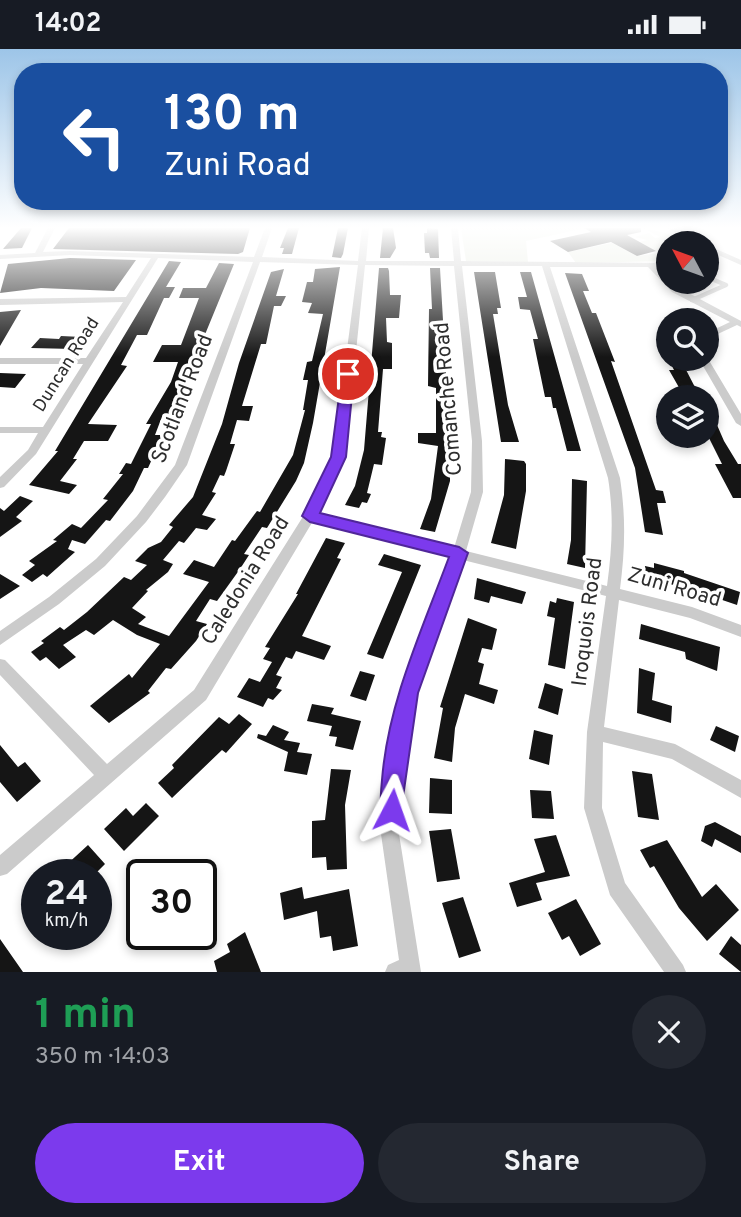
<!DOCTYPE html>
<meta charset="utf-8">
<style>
body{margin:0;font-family:Overpass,sans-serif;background:#242831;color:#f1f3f6;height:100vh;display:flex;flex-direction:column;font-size:26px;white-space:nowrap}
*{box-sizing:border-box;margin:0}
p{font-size:23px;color:#9ea1a6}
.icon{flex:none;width:38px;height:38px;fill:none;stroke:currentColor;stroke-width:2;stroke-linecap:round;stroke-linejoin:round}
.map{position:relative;height:923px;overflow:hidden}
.side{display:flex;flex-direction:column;background:#171b24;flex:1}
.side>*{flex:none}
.hud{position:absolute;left:14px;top:14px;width:714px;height:147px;border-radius:28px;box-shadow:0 4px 10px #0003;background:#1a4fa0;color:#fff;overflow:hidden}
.needle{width:46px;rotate:311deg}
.buttons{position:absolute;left:656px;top:182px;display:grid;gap:14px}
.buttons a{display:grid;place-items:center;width:63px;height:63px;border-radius:50%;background:#171b24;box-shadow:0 4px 10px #0003;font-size:35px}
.speed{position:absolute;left:21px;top:810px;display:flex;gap:14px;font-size:35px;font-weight:700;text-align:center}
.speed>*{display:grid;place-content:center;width:91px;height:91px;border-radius:50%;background:#171b24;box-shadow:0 4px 10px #0003;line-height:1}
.speed small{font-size:18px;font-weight:400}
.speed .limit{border:4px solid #111;border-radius:10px;background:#fff;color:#111}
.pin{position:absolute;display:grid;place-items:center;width:60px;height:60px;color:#fff;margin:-30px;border:4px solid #fff;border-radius:50%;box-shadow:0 2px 7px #0007}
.me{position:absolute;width:77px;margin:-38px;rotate:4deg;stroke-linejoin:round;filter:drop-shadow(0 0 5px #0008)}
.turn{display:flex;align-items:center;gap:24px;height:147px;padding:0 35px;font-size:32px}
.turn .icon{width:91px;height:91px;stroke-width:2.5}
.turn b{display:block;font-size:49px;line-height:60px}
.round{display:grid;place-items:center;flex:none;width:74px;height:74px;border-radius:37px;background:#242831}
.headline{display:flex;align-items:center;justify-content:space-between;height:119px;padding:0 35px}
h1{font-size:42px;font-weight:700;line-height:52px;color:#1e9e55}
.button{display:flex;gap:14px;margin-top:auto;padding:14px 35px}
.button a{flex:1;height:80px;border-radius:42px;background:#7c3aed;color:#fff;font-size:28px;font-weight:700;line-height:80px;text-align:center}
.button a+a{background:#242831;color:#f1f3f6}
.status{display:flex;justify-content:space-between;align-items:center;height:49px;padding:0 35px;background:#171b24;direction:ltr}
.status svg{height:19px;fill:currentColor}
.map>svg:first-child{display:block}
.green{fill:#e5eade}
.building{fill:#151515}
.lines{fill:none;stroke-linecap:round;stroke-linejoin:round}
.service{stroke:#cbcbcb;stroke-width:4.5}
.minor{fill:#cbcbcb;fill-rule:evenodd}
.route{fill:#7c3aed;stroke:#51269a;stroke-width:2}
.labels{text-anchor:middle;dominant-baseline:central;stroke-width:7;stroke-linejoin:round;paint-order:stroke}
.far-street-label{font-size:18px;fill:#2e2e2e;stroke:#fff}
.street-label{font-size:21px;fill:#2e2e2e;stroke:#fff}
</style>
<div class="status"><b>14:02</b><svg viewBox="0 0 49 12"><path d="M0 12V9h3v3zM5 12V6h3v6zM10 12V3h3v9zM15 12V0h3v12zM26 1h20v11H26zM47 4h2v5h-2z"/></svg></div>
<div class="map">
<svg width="741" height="923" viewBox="0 0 741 923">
<rect width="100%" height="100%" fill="#fff"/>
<!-- green -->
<path class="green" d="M461 179H579L581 180 526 192 528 213 466 212Z
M643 179 666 184 687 194H668V212L576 214 568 203 612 194 637 207 659 204 640 193 647 191 635 188 649 184 655 189 660 188Z"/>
<!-- building -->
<path class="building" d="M21 179H32L22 199 3 200Z
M69 179H250L243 203 238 205 53 200Z
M288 179H299L292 205H282L284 199H280Z
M338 179H348L343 205 341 209 332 208Z
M383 179H393L396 199 390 209H380Z
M427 179 438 180 439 209H430L429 204H425L424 184H427Z
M584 179H641V183L627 186 656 202 637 207 611 193 568 203 550 192 591 183Z
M70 209 136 211 114 242 41 239 0 244 8 215Z
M169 212 181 213 166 238H175L169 249H164L147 286H137L121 316 127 317 88 375 117 376 108 392H84L73 410H77L60 432 77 436 69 445 29 436 58 402H55Z
M219 214 234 215 176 356 172 365H163L155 386H163L148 419H144L133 442 110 472 106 471 85 495 72 491 68 500 75 503 47 528 43 525 32 533 22 526 35 516 29 512 57 492 53 491 72 475 81 479 108 451 103 450 123 425H119L126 414 131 415 151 375H146L171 333 178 313H153L162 296H181L199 249H179L183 239H206Z
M340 218 313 374 304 414 296 432 267 479 262 478 244 505 249 506 240 520 217 552 210 550 196 572 207 575 196 592 171 620 166 619 148 642 150 644 109 674 90 657 129 625 132 629 160 595 137 586 113 571 94 586 86 581 63 596 76 608 59 620 46 608 40 612 31 603 44 594 41 592 60 578 64 581 87 563 124 528 131 531 147 516 135 512 148 499 161 493 173 478 169 476 193 448 222 375 239 314 271 223 284 220 276 247H286L281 257H274L266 295H261L242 357H253L249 372 237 371 230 395H235L226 422 224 427 220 426 212 443 216 444 202 466 216 470 207 481 196 479 184 494 179 492 163 511 173 515 168 523 146 541 148 542 132 559 146 568 138 575 169 587 209 533 183 525 194 511 214 518 232 491 235 492 257 462 260 463 293 406 305 361H303L308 331H303L307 313 312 312 323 265 308 264 312 254 302 253 307 233H313L315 220Z
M379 219H388L389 222 390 246H401L399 269H386L387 293 392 294V320H383L378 383H382L381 388 386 389 382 416 374 415 367 444 371 445 367 454 362 453 359 459 345 456 355 437 364 401Z
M430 219H440L450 394V432L435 483 420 480 431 450 438 397 418 394V384H436V339L428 337 429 260H432Z
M474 223H495L501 259H497L498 265H493L508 356 519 393H501Z
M520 223H531L581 402H567L556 359H553L551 348H545L533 290H538L530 261 520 260 518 248H527Z
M565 224 582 225 589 242H583L592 264H596L615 313 611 312 656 441 663 442 666 454H657L663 486 645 483 635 419Z
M21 261 0 297V263Z
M61 287 82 288 74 300 31 299 40 289 59 290Z
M671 315H683L699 346H689L686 341 681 342 669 321H674Z
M0 324 26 325 15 339 0 338Z
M707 353 724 392 738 415H741V449H733L715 415H722L707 385Z
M505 410 524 412 526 415V442L516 500 491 494 504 446Z
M572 430 587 432 585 519 567 515 571 491Z
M20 447 33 452 16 468 22 472 0 488V459L4 462Z
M326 489 345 494 337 509 341 510 302 587 331 597 324 611 296 602 292 610 286 608 276 626 282 628 276 639 282 641 273 651 268 649 263 658 237 648 249 629 260 633 272 613 263 610 270 599 265 598 298 545H296Z
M384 505 421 516 383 610 367 605 402 523 378 516Z
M654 514 684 522V524L740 543 737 556 684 538 644 530 645 517 654 519Z
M0 525 20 537 0 550Z
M477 529 526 543 522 555 491 547 489 554 474 550Z
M557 549 574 553 565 620 548 616 555 569 547 567 550 552 556 554Z
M468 569 497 580 492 601 482 599 478 613 484 615 479 635 498 641 494 655 465 645 455 679 452 713 434 709 443 659 440 658Z
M641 575 720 598 717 622 686 610 685 603 639 590Z
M639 619 655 624 652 651 672 657 671 674 637 664Z
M360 622 375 626 366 652 350 647Z
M545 634 563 640 558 666 538 659Z
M312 655 334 659 331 665 361 672 353 701 335 697 337 688 329 687 332 677 307 672Z
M239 665 252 675 226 704 222 701 172 749 158 734 174 719 172 716 219 668 229 675Z
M273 676 289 683 284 691 300 694 297 703 312 705 307 726 284 722 288 703 257 689 258 685 266 687Z
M716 677 739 687 735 703 710 691Z
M534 681 553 686 549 716 529 710Z
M0 696 18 718 25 713 41 732 17 753 0 733Z
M331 720 351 721 345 756 347 820 327 821 326 808 312 809V772L325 771Z
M632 722 652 725 659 771 638 768Z
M430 729 452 731V765L429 764Z
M530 741 551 742 554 770 532 769Z
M146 754 159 767 124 802 104 780 126 759 133 767Z
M715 773 741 787V804L715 790 712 798 701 792 705 777Z
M451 780 460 830 437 833 429 782Z
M556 786 570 827 536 834 542 851 517 858 509 834 545 823 534 790Z
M667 791 702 848 716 835 739 861 707 892 679 859 654 817 650 819 640 801Z
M88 796 105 815 94 826H70L63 819Z
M302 838 304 850 349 840 358 897 333 902 331 887 320 889 317 862 284 871 280 844Z
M463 848 481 902 459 909 442 854Z
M576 850 601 895 580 907 569 887 562 891 548 864Z
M245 883 261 923H217L214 912 230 903 227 895Z
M731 887 741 896V923L719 905Z
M0 890 23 923H0Z"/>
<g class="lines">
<!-- service -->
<path class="service" d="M675 241 693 233
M692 251 726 236 707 228"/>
<!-- minor -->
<path class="minor" d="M48 179H55L43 203 70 202 254 208 265 179H272L262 208 358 212 362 179H369L366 212H454L451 179H458L461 212 668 214V218H657L668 230V233L741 272V278L737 276 707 290V284L730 273 672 243 648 218H550L620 429C626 469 625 501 620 540L692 558 741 576V588L690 569 619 551 604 678 675 695 741 731V749L672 710 603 693 602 759 625 834 683 916 686 923H664L610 846 584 759 587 683 606 547 463 511 416 644 403 711 399 785 421 923H385L388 916 399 911 381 785 387 711 400 644 451 508 313 472 206 651 7 825 0 827V806L94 726 0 626V610L5 611 107 715 194 641 304 466 333 408 358 216 260 213 187 416 165 448 146 473 105 517 59 555 0 596V582L49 548 96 510 137 467 175 416 253 213 158 209 36 405 4 438 0 439V428L28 401 38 384H0V378H43L83 315H0V309H86L123 253 0 256V250L126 248 151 209 70 206 0 210V206L35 204ZM365 216 454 217 472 392 471 443 454 499 317 465 345 408ZM462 217H542L608 429C614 466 612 500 607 537L466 502 483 443 482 392Z
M667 179H675L703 194H694Z
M707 196 741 211V216L707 201Z
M707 308 741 365V377L736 374 699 310H707Z"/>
</g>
<!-- sky -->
<linearGradient id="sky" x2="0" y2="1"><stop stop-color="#9dc5e8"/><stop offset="0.58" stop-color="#fff"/><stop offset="1" stop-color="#fff" stop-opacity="0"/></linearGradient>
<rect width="741" height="308" fill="url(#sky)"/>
<!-- route -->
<path class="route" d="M348 321 354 325 346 408 320 464 459 498 468 504 418 644 400 769 392 772 384 769C379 757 381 744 382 731 388 653 422 581 449 508L310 473 302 467 331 408 342 325Z"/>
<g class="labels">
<!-- far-street labels -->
<g class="far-street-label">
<text transform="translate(67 316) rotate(-58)">Duncan Road</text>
</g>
<!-- street labels -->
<g class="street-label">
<text transform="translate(183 350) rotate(-69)">Scotland Road</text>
<text transform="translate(449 350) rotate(-95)">Comanche Road</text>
<text transform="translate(246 532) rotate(-58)">Caledonia Road</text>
<text transform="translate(674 539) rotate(16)">Zuni Road</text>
<text transform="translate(588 573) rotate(-83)">Iroquois Road</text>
</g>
</g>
</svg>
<div class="buttons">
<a><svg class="needle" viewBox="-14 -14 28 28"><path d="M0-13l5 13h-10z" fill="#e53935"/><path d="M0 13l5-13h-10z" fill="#9ea1a6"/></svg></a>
<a><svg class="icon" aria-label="search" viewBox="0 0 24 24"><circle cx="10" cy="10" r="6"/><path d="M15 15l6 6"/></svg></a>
<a><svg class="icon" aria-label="layers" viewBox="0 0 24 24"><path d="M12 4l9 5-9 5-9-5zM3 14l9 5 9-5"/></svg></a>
</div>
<div class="speed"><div>24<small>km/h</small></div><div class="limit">30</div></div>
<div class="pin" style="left:348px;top:325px;background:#d93025"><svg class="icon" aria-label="arrive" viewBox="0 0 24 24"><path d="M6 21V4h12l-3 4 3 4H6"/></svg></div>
<svg class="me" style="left:392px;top:761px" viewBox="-20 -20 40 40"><path d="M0-17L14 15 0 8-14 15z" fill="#7c3aed" stroke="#fff" stroke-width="4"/></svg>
<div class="hud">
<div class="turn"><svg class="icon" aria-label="left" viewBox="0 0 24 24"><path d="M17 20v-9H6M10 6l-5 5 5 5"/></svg><div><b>130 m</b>Zuni Road</div></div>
</div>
</div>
<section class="side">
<div class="headline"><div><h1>1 min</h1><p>350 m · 14:03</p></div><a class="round"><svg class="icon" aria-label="close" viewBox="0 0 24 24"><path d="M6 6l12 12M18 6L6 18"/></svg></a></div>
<div class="button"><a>Exit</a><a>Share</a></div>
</section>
